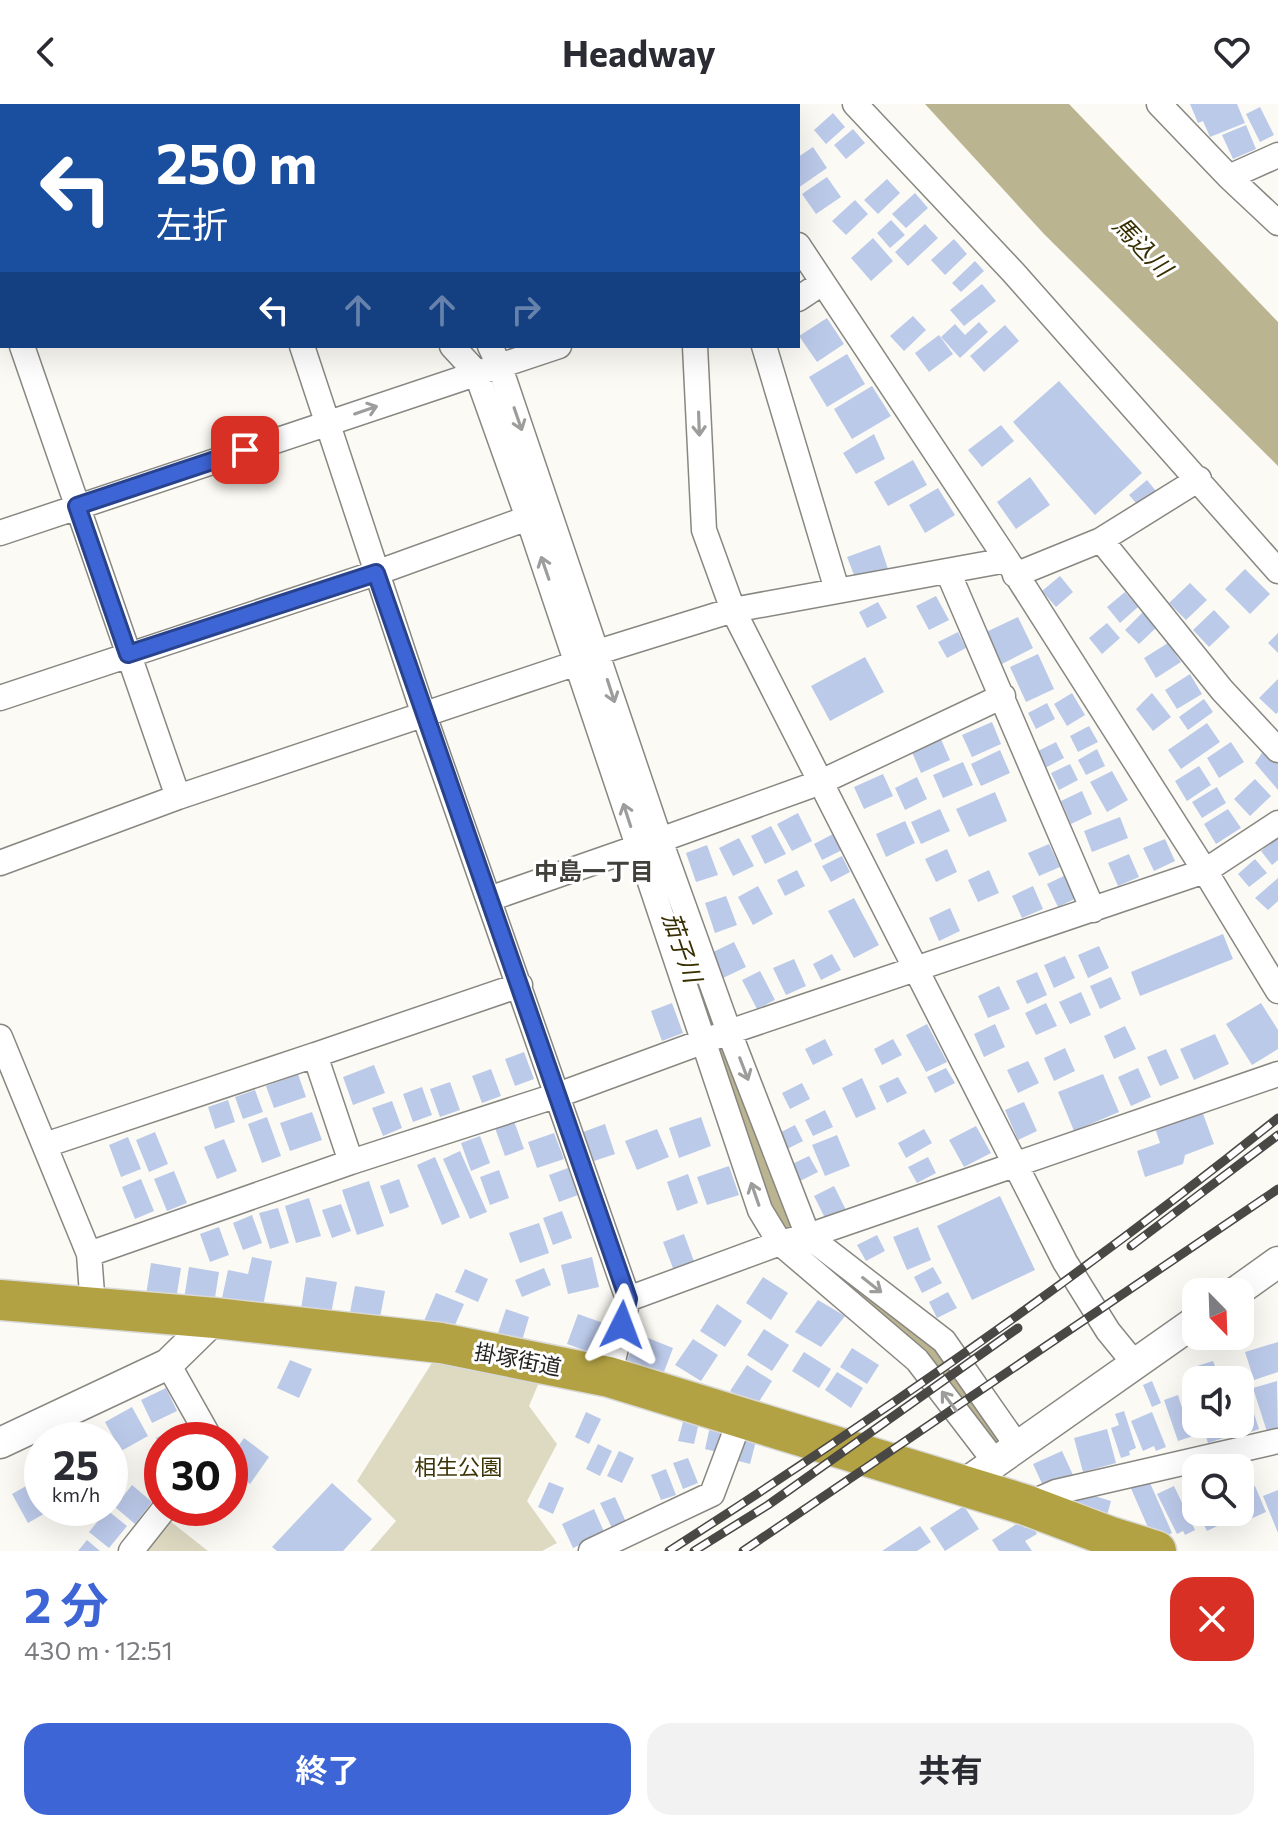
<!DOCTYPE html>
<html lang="ja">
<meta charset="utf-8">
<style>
body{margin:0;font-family:Commissioner,"Noto Sans JP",sans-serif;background:#f2f2f3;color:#2b2b33;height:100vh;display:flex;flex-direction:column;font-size:30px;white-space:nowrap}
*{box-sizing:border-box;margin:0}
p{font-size:26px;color:#7c7c81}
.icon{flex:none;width:44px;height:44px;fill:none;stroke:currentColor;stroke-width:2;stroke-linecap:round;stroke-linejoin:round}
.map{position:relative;height:1447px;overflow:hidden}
.side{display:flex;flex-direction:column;background:#fff;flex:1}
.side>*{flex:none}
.top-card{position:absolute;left:0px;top:0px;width:800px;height:244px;box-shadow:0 8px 32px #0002;background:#1a4fa0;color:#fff;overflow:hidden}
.needle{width:52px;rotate:157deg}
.tools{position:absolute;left:1182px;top:1174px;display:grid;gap:16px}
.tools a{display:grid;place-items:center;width:72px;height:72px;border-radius:16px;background:#fff;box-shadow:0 8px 32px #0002;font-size:40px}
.speed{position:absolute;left:24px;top:1318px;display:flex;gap:16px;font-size:40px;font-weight:700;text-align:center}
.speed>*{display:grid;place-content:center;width:104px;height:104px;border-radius:50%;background:#fff;box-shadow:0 8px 32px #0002;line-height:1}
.speed small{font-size:20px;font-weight:400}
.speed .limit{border:12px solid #d22;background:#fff;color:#111}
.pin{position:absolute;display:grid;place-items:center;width:68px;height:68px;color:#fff;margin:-34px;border-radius:16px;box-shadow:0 4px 12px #0006}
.me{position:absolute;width:88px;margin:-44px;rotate:3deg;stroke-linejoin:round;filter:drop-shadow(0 0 6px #0008)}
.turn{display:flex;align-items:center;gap:28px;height:168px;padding:0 24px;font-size:36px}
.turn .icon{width:104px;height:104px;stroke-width:2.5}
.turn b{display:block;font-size:56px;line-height:68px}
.lanes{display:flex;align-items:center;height:76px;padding:0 24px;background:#0003;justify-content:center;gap:40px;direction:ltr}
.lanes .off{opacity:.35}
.round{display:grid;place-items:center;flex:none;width:84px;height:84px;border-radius:24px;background:#f2f2f3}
.headline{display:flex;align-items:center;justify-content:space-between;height:136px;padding:0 24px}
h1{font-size:48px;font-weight:700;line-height:60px;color:#3e65d6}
.primary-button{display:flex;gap:16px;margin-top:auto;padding:16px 24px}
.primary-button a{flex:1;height:92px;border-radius:24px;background:#3e65d6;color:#fff;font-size:32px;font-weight:700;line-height:92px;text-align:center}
.primary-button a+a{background:#f2f2f3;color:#2b2b33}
header{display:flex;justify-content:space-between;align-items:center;height:104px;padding:0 24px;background:#fff;font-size:36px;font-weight:700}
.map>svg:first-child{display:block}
.green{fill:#ded9c1}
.water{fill:#bbb491}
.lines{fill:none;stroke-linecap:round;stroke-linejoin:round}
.river{stroke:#bbb491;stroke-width:38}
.building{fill:#bccaea}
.minor-casing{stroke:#888781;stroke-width:27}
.tertiary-casing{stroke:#888781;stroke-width:33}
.trunk-casing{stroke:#d8d8d7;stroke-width:43}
.minor{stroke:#fff;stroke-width:24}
.tertiary{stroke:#fff;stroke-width:30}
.trunk{stroke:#b3a244;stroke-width:40}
.rail-casing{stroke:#494845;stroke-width:9}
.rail{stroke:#fff;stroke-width:6;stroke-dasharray:18;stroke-linecap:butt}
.oneway{stroke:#9d9d9c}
.route-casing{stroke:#28428b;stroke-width:20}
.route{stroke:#3e65d6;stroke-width:14}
.labels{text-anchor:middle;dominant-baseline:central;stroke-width:6;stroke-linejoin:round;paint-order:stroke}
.street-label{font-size:22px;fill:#262523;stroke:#fff}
.park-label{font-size:22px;fill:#3e3507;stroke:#fff}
.water-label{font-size:24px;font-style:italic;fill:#382f01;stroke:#fff}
.neighbourhood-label{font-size:24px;font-weight:bold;fill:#41403b;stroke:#fff}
</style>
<header><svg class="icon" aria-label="back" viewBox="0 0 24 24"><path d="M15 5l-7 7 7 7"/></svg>Headway<svg class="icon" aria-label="heart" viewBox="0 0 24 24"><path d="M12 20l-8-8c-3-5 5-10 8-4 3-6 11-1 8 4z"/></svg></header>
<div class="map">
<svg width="1278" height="1447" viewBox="0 0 1278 1447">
<rect width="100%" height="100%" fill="#fbfaf4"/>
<!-- green -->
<path class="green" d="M444 1240 545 1264 529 1302 557 1340 527 1397 557 1439 542 1447H370L396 1417 357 1377Z
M170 1417 208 1447H144Z"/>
<!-- water -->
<path class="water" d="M925 0H1069L1278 218V362L1044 130Z"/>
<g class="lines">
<!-- river -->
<path class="river" d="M247 0 248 2
M706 910 786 1118C850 1195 942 1240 992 1331"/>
</g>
<!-- building -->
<path class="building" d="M1190 0H1237L1245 19 1210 33 1203 17 1198 19Z
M1260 3 1274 31 1260 38 1246 10Z
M833 9 845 23 826 40 814 26Z
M1246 21 1256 45 1233 55 1222 31Z
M853 25 865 39 846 55 834 41Z
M813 43 827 64 798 84V53Z
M827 73 841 93 816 110 802 90Z
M887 75 900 89 878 110 864 96Z
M915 89 928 104 906 124 892 110Z
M855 96 868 110 846 131 832 117Z
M891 116 905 131 890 144 877 129Z
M925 120 938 134 908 162 895 148Z
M873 134 893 157 871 177 851 154Z
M954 135 967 150 945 171 931 156Z
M975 157 984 167 961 188 952 179Z
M982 180 996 197 964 222 950 206Z
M913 212 926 226 904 247 890 232Z
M827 214 844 240 817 258 799 232Z
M979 218 988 228 960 254 941 233 955 220 965 231Z
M1005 221 1019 237 984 268 970 252Z
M939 231 953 250 929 268 915 249Z
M847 250 865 280 827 303 809 273Z
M1059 277 1142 369 1095 411 1013 318Z
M872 282 891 312 852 335 834 305Z
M1001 321 1014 337 982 363 968 346Z
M874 330 885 355 856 370 843 349Z
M913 356 927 381 888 402 874 378Z
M1030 373 1050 401 1016 425 997 398Z
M1147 376 1160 392 1142 406 1129 391Z
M938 384 955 411 925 429 909 401Z
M880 441 888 465 856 476 847 453Z
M1245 465 1270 490 1250 510 1225 485Z
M1060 472 1073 488 1056 503 1042 487Z
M1190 479 1207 496 1186 516 1169 499Z
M1125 488 1138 503 1120 519 1107 503Z
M936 492 949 516 929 526 916 502Z
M878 498 887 514 867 524 859 508Z
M1214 506 1230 523 1209 543 1193 526Z
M1143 508 1157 523 1139 540 1125 526Z
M1018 513 1033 544 1002 560 986 528Z
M1107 519 1120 534 1102 550 1089 534Z
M958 528 966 544 947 554 938 538Z
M1278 529V549L1268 539Z
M1168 539 1181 558 1156 574 1144 554Z
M1038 550 1054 585 1026 598 1010 563Z
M865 553 884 588 830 617 811 582Z
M1190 570 1202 590 1177 605 1165 586Z
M1278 575V608L1276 610 1259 594Z
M1072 589 1085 611 1067 622 1054 600Z
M1152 589 1171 613 1153 627 1136 605Z
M1204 595 1213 608 1188 626 1179 613Z
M1047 599 1055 615 1036 625 1028 609Z
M992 618 1001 640 972 653 962 631Z
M1207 619 1220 638 1181 665 1168 646Z
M1089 622 1098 638 1078 648 1070 632Z
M940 633 950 656 921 669 911 646Z
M1056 638 1064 654 1045 664 1036 648Z
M1231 638 1244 658 1219 674 1207 654Z
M1097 645 1105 662 1086 671 1078 656Z
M1000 646 1010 669 981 682 971 660Z
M1264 646 1278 660V686L1255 659Z
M963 658 973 681 943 694 933 671Z
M1070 660 1078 676 1059 686 1051 669Z
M1199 662 1211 681 1187 697 1175 677Z
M1112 667 1128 696 1107 708 1090 678Z
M883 670 893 692 864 705 854 683Z
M917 673 927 695 905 706 895 684Z
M1255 675 1271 692 1250 712 1234 695Z
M1217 683 1226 699 1202 714 1192 698Z
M1082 687 1092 710 1071 720 1061 697Z
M995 688 1007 717 969 733 956 705Z
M940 705 950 727 921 740 911 718Z
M1228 705 1241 724 1216 740 1204 720Z
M798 709 812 737 792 747 777 720Z
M1120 713 1128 734 1092 748 1084 727Z
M905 717 915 739 886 753 876 730Z
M771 722 786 750 765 760 751 732Z
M833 730 842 746 822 756 814 740Z
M1278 733V756L1272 761 1261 747Z
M739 734 754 762 733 772 719 744Z
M1165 735 1175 757 1154 767 1143 744Z
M1049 740 1060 763 1039 772 1028 749Z
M707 741 718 771 696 778 686 749Z
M947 745 957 768 936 778 925 755Z
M1129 750 1139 773 1118 782 1108 759Z
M842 752 850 768 831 778 822 762Z
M1255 755 1267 769 1249 783 1238 770Z
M797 766 805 782 785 792 777 776Z
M989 766 999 789 978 798 968 776Z
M1068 770 1079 793 1058 803 1047 780Z
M1278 774V797L1268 806 1255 794Z
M758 782 773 810 753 821 738 793Z
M1033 782 1043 805 1022 814 1012 792Z
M726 792 737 821 715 829 705 799Z
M854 794 879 841 854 854 828 807Z
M950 804 960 827 939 837 929 814Z
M1223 830 1233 855 1140 892 1131 868Z
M734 838 746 863 723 874 711 849Z
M1099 842 1109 864 1088 874 1078 851Z
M832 850 841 866 821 876 813 860Z
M1065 852 1075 874 1054 884 1044 861Z
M794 855 806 882 786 891 773 864Z
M760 867 775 896 757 905 742 876Z
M1037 868 1047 891 1027 900 1016 877Z
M1111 873 1121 895 1100 905 1090 882Z
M999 882 1010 905 988 914 978 892Z
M1081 888 1091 911 1070 920 1059 898Z
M672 899 683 929 662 937 651 907Z
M1046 899 1057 922 1036 931 1025 909Z
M1261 899 1278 926V945L1252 961 1226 920Z
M927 920 947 958 926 968 906 931Z
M995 920 1005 943 984 953 974 930Z
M1125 922 1136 945 1114 955 1104 932Z
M1215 930 1229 960 1194 976 1180 945Z
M825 935 833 951 813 961 805 945Z
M893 935 902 951 882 961 874 945Z
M1065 944 1075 967 1054 977 1044 954Z
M1166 945 1179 974 1160 982 1147 953Z
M524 948 534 975 515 982 505 955Z
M1028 957 1039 979 1018 989 1007 966Z
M374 961 385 989 353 1001 343 973Z
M946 964 955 979 935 989 927 973Z
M1138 964 1151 993 1131 1002 1118 973Z
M491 965 501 992 482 999 472 972Z
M298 970 306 993 274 1004 266 982Z
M1103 970 1119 1008 1074 1027 1058 988Z
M898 973 907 989 887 999 879 982Z
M862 974 876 1005 856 1014 842 984Z
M450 978 460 1006 440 1013 430 985Z
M802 979 810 995 790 1005 782 989Z
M422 983 432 1011 413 1018 403 990Z
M255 986 263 1008 243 1015 235 993Z
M228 996 235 1018 215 1025 208 1003Z
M392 997 402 1024 383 1032 372 1004Z
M1024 998 1037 1027 1018 1036 1005 1006Z
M1201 1004 1214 1040 1185 1051 1183 1060 1145 1073 1137 1047 1160 1039 1154 1021Z
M825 1006 833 1023 813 1032 805 1016Z
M312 1008 322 1036 290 1047 280 1019Z
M267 1013 281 1052 262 1059 248 1020Z
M701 1013 711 1042 679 1054 669 1024Z
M514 1017 524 1045 505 1052 495 1024Z
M605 1020 615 1050 594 1057 583 1028Z
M795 1021 803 1037 783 1047 775 1031Z
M976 1022 991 1049 964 1063 949 1036Z
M657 1025 669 1053 637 1066 625 1037Z
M924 1025 932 1039 906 1054 898 1039Z
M155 1028 168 1060 149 1068 136 1036Z
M554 1029 564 1055 537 1064 528 1038Z
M837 1031 850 1062 825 1072 812 1041Z
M480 1032 490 1059 471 1067 461 1039Z
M128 1033 141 1065 121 1073 109 1041Z
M224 1035 237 1067 217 1075 204 1043Z
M460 1047 487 1108 470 1115 443 1055Z
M809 1052 818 1068 798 1078 790 1061Z
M435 1053 460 1113 442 1121 417 1061Z
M928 1053 936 1069 917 1079 908 1063Z
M729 1062 739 1091 707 1101 697 1073Z
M568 1064 578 1091 559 1098 549 1071Z
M499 1066 509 1094 490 1101 480 1073Z
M174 1067 187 1099 167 1107 154 1075Z
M688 1070 698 1099 677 1107 667 1078Z
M141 1075 154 1107 135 1115 122 1083Z
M399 1075 409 1103 390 1110 380 1082Z
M369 1077 384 1122 357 1131 342 1086Z
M834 1082 846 1106 826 1116 814 1092Z
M1000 1092 1035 1166 972 1196 937 1122Z
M309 1094 321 1132 296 1139 285 1102Z
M341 1100 351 1127 332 1134 322 1106Z
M278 1104 289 1139 270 1145 259 1109Z
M562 1107 572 1134 553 1141 543 1114Z
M252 1111 262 1139 243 1146 233 1119Z
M539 1119 549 1149 520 1159 509 1129Z
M219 1123 229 1151 210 1158 200 1130Z
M918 1123 931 1156 907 1166 893 1133Z
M684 1130 695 1160 674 1167 663 1138Z
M877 1131 885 1147 866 1157 857 1141Z
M252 1153 272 1157 262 1207 221 1199 228 1166 248 1170Z
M592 1153 599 1183 568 1190 561 1161Z
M151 1159 181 1164 176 1196 146 1191Z
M189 1163 219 1168 214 1200 184 1195Z
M933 1163 942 1179 922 1189 914 1173Z
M544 1164 551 1181 522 1193 515 1176Z
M465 1165 488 1175 478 1198 455 1188Z
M306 1173 337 1178 331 1210 301 1205Z
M763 1173 788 1189 771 1216 746 1199Z
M355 1182 385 1187 379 1219 349 1214Z
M948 1188 957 1204 937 1214 929 1198Z
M436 1189 464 1200 452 1228 424 1217Z
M818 1196 845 1212 821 1243 795 1228Z
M717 1200 742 1217 725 1243 700 1227Z
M506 1205 529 1213 521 1240 497 1232Z
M578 1210 606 1220 595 1250 567 1240Z
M764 1225 789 1241 772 1267 747 1251Z
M638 1230 673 1244 662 1273 626 1259Z
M693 1235 718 1251 701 1277 675 1261Z
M1278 1238V1268L1254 1276 1245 1248Z
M852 1244 879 1261 867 1280 840 1263Z
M804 1248 831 1265 819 1284 792 1267Z
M290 1256 312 1265 299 1294 277 1284Z
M1213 1257 1220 1275 1198 1276 1194 1263Z
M747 1261 772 1277 755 1304 730 1287Z
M837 1268 863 1284 851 1304 825 1286Z
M1240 1269 1246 1285 1240 1287V1276H1234L1240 1273Z
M1152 1277 1161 1299 1152 1303 1143 1281Z
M1277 1277 1278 1332 1269 1334 1253 1284Z
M166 1284 177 1307 152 1319 141 1296Z
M1247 1288 1259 1325 1245 1330 1240 1314V1291Z
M1178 1291 1183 1307 1190 1304 1199 1330 1178 1337 1164 1296Z
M132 1303 148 1332 121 1347 105 1318Z
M1124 1307 1136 1344 1129 1347 1130 1351 1121 1354 1111 1324 1119 1321 1115 1310Z
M586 1308 601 1315 589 1340 575 1333Z
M1152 1308 1166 1343 1156 1347 1154 1342 1143 1347 1131 1317Z
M685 1310 700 1314 694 1340 678 1337Z
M711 1318 727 1322 721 1349 705 1345Z
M1202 1320H1240L1242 1328 1208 1339Z
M181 1322 188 1336H162V1346L156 1334Z
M1107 1325 1116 1359 1083 1368 1074 1334Z
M741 1329 757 1333 750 1360 735 1356Z
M244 1334 269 1353 250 1380 230 1365V1354Z
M598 1340 612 1347 600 1372 586 1365Z
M619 1347 634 1354 622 1379 607 1372Z
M1062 1347 1073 1371 1044 1384 1033 1360Z
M688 1354 698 1379 683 1385 673 1359Z
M666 1365 676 1391 661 1396 651 1371Z
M1147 1372 1172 1429 1154 1437 1129 1380Z
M42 1373V1404H54L28 1419 12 1390Z
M230 1378 239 1383 230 1398Z
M549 1378 564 1384 553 1410 538 1403Z
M332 1379 372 1415 343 1447H277L272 1443Z
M132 1381 152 1398 135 1420 115 1403Z
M1174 1382 1195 1426 1185 1431 1183 1427 1177 1430 1157 1390Z
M1255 1382 1266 1408 1248 1416 1240 1397V1388Z
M1278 1386V1429L1263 1392Z
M1088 1390 1111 1397 1106 1415 1065 1403 1068 1394Z
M615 1393 626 1418 612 1424 600 1399Z
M964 1402 979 1425 945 1447 930 1424Z
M594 1405 605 1430 573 1444 562 1420Z
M107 1406 127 1422 109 1444 89 1428Z
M1198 1408H1239L1240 1411 1207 1427Z
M1021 1417 1025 1424 1032 1421 1037 1430 1025 1437 1032 1447H999L992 1436Z
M920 1422 931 1438 917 1447H882Z
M87 1436 100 1447H78Z"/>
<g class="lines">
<!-- minor casing -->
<g class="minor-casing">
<path id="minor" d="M216 0 217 2
M262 0 263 2
M448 0 449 2
M619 0 620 2
M719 0 720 2
M855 0 1013 168 1278 467
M1159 0 1229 73 1278 119
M55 2 61 0
M0 21H2
M1229 73 1278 51
M798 141 1007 456 1205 767 1278 887
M798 195 822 179
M22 242 178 693
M302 242 424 611 628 1195 609 1273
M452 242 476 268 528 414 760 1106 780 1139 917 1256 996 1359
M490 242 500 263 660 736 729 928 808 1132 944 1237 1018 1343
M695 242 704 426 733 506 1065 1158 1108 1227 1135 1260
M764 242 837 486
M0 429 559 242
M1101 436 1222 586 1278 646
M948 468 1093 806
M1015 471 1101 436 1199 375
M0 594 376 469 528 414
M660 736 821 678 1003 592
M0 759 178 693 577 559 598 548 733 506 1007 456
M489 795 638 743
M0 933 89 1150
M315 951 520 881
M45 1041 315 951 351 1058
M628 1195 780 1139 808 1132 1278 970
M93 1203 89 1150 351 1058 558 991 729 928 1205 767 1278 719
M168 1260 208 1331 205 1336
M1026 1401 1056 1388 1278 1337
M131 1447 165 1404
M591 1447 712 1390 741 1313"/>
</g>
<!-- tertiary casing -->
<g class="tertiary-casing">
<path id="tertiary" d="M554 2 560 0
M0 187H2
M1236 1188 1278 1158
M0 1339 168 1260 215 1214
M963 1381 1196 1217"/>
</g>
<!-- trunk casing -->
<g class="trunk-casing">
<path id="trunk" d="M0 1196 215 1214 441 1239 609 1273 1026 1401 1108 1432 1156 1447"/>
</g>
<!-- minor -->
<use href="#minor" class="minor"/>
<!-- tertiary -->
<use href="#tertiary" class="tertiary"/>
<!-- trunk -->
<use href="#trunk" class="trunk"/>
<!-- rail casing -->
<g class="rail-casing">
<path id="rail" d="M1131 1142 1278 1031
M669 1447C878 1313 1084 1170 1278 1014
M694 1447 768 1401 1018 1224
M743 1447 1278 1085"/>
</g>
<!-- rail -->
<use href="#rail" class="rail"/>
</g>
<!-- one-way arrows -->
<defs><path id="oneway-shaft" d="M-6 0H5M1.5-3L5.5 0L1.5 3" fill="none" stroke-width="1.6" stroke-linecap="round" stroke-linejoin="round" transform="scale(2)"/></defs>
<g class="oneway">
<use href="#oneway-shaft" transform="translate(366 306) rotate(-19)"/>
<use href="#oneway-shaft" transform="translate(518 315) rotate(71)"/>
<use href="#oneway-shaft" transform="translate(699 320) rotate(88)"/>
<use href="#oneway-shaft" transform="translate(545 464) rotate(-109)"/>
<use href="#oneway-shaft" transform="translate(611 587) rotate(72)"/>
<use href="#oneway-shaft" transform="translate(627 711) rotate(-108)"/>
<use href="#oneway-shaft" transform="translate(744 965) rotate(69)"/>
<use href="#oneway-shaft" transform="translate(755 1090) rotate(-109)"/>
<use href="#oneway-shaft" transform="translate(872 1181) rotate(38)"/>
<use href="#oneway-shaft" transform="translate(949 1297) rotate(-127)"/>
</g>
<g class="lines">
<!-- route casing -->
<g class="route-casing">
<path id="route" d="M245 346 77 402 128 550 376 469 628 1195 622 1221"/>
</g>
<!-- route -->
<use href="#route" class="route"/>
</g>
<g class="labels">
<!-- street labels -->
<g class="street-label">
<text transform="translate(518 1255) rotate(11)">掛塚街道</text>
</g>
<!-- park labels -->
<g class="park-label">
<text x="458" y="1362">相生公園</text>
</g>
<!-- water labels -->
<g class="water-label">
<text transform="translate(1143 142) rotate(46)">馬込川</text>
<text transform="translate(683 843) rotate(71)">茄子川</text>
</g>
<!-- neighbourhood labels -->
<g class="neighbourhood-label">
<text x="594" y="766">中島一丁目</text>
</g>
</g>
</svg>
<div class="tools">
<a><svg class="needle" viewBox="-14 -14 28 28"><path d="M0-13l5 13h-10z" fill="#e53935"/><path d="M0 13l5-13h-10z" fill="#7c7c81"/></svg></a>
<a><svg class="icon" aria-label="sound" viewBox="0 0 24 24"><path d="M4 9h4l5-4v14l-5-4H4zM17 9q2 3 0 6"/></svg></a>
<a><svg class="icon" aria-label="search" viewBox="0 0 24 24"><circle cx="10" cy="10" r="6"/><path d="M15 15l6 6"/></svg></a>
</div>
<div class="speed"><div>25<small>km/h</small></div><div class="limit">30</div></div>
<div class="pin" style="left:245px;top:346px;background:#d93025"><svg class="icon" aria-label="arrive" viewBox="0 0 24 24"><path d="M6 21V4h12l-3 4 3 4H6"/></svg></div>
<svg class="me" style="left:622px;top:1221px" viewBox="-20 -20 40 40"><path d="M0-17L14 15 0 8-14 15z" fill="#3e65d6" stroke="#fff" stroke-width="4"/></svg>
<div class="top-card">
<div class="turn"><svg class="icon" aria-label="left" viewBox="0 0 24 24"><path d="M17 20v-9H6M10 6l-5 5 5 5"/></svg><div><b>250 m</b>左折</div></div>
<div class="lanes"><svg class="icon" aria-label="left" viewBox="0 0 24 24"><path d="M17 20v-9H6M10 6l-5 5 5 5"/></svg><svg class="icon off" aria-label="ahead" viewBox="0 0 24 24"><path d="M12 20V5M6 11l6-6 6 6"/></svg><svg class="icon off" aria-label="ahead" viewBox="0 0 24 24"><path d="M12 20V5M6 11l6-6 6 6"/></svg><svg class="icon off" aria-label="right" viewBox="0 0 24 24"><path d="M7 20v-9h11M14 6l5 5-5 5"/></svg></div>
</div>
</div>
<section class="side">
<div class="headline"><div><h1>2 分</h1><p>430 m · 12:51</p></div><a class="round" style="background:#d93025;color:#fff"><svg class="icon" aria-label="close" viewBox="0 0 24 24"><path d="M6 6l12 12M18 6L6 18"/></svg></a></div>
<div class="primary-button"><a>終了</a><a>共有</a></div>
</section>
